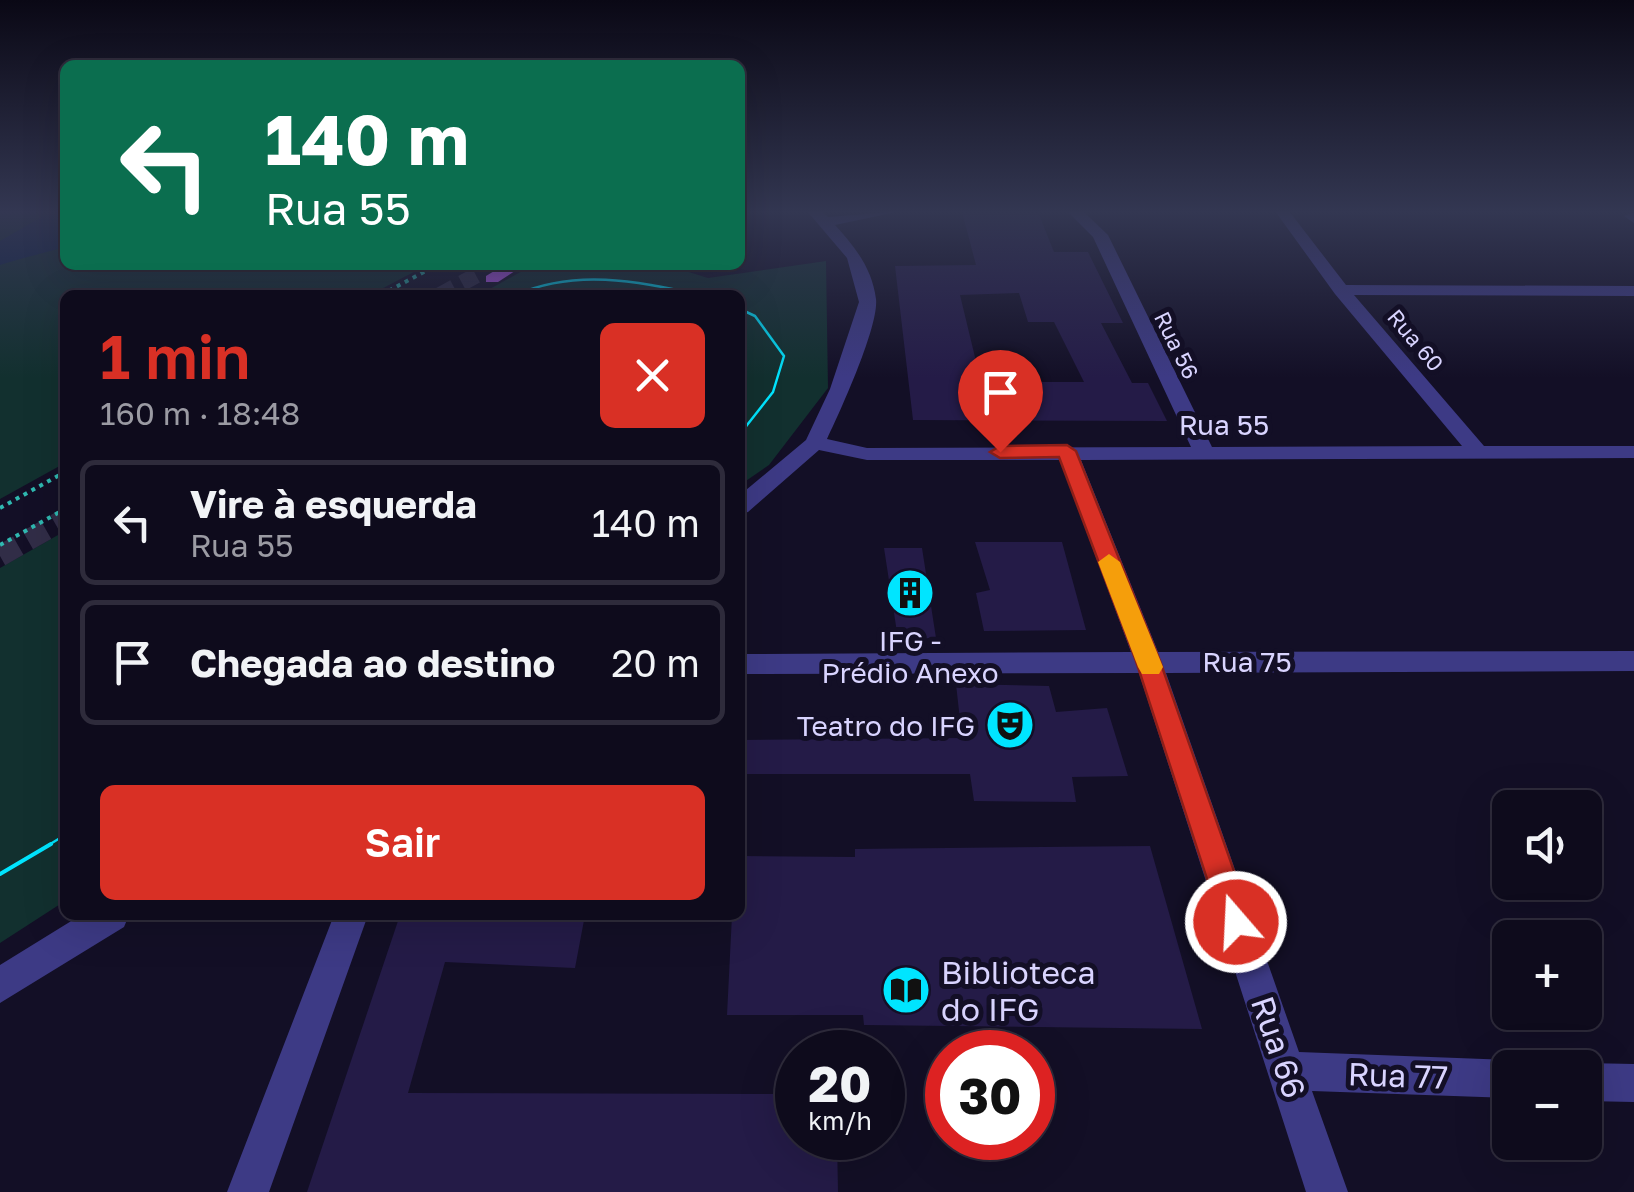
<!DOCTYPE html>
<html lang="pt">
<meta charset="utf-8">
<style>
body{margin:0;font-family:"Golos Text",sans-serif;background:#171425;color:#f1f3f6;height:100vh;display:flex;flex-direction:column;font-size:38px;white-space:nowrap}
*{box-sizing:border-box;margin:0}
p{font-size:32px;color:#9b9ba3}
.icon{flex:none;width:55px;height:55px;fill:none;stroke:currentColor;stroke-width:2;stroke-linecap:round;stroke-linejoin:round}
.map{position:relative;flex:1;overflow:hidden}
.drawer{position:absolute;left:60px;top:290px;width:685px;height:630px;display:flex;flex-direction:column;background:#0e0b1c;border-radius:15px;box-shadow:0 10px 40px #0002,0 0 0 2px #2e2b3b}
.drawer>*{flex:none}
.banner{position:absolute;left:60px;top:60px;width:685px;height:210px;border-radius:15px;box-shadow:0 10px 40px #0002,0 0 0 2px #2e2b3b;background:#0b6e4f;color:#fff;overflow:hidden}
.controls{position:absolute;left:1492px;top:790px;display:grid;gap:20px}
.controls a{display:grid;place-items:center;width:110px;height:110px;border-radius:15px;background:#0e0b1c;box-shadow:0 10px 40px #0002,0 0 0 2px #2e2b3b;font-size:50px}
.speed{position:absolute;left:775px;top:1030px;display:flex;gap:20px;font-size:50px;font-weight:700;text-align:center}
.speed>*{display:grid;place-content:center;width:130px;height:130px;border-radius:50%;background:#0e0b1c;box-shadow:0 10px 40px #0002,0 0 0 2px #2e2b3b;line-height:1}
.speed small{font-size:25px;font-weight:400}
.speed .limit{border:15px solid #d22;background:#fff;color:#111}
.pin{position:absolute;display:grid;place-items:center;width:85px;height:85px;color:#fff;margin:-102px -42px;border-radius:50% 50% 50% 0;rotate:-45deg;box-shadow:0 0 10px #0007}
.pin .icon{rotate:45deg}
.me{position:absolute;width:110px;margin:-55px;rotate:341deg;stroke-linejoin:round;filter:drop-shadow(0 0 8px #0008)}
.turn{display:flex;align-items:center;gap:35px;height:210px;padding:0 40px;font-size:45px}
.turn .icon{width:130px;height:130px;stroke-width:2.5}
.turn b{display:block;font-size:70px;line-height:85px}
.round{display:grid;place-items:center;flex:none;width:105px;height:105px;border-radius:15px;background:#171425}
.head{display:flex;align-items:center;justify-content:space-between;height:170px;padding:0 40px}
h1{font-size:60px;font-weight:600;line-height:75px;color:#d93025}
.button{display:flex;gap:20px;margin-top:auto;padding:20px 40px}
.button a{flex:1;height:115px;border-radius:15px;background:#d93025;color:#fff;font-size:40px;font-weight:600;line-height:115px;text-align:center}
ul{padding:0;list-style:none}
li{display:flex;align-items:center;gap:30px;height:125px;margin:0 20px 15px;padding:0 20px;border:5px solid #2e2b3b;border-radius:15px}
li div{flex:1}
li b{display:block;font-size:38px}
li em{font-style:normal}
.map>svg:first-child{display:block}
.green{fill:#12302f}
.water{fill:#0c2248}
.building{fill:#241b47;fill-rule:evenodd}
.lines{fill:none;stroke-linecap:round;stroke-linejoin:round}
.major-tunnel-far1{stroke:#312d47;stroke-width:16;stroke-dasharray:16 9;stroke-linecap:butt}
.major-tunnel{stroke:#312d47;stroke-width:21;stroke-dasharray:21 11;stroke-linecap:butt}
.path{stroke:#2fb8b0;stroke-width:4;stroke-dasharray:4 5;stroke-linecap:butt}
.minor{fill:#3d3a85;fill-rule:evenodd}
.major{fill:#c25bff;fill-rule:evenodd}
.tram-far1{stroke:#00e5ff;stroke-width:2.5}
.tram{stroke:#00e5ff;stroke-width:4}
.route{fill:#d93025;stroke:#8d1f18;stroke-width:2.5}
.slow{fill:#f59e0b}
.labels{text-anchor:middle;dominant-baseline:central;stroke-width:10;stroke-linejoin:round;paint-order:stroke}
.far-street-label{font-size:22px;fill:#d9d4ff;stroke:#130f26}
.street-label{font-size:28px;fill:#d9d4ff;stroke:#130f26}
.poi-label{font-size:28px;fill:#d9d4ff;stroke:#130f26}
.near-poi-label{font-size:32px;fill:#d9d4ff;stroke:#130f26;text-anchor:start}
.near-street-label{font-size:32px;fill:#d9d4ff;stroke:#130f26}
</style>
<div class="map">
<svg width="1634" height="1192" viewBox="0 0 1634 1192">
<rect width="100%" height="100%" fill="#130f26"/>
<!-- green -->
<path class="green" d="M0 211H65V265H427L370 295H65V463L0 499Z
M826 261 828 388 769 465 740 485V295H479L533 265H666L708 278Z
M65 531V901L0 943V568Z"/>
<!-- water -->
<path class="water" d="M52 211H65V247C44 253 22 258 0 265V241Z"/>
<!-- building -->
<path class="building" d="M962 212H1038L1054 252H1088L1123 323H1101L1132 383H1148L1167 421 913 420 895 266 976 265ZM1019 293 1028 322H1054L1084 382H981L960 295Z
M975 542H1062L1086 630 984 631 976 593 990 590Z
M884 548H922L936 638 898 639Z
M956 684 1049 686 1056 712 1107 708 1128 776 1072 777 1076 802 974 801 970 774H740V740L962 738Z
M1150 846 1202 1029 864 1025 863 1015H727L732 915H740V856L855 857V849Z
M400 915H585L575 968 445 962 408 1093 798 1094V1138H837L838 1192H307Z"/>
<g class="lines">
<!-- major-tunnel-far1 -->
<path class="major-tunnel-far1" d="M440 295 479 274"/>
<!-- major-tunnel -->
<path class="major-tunnel" d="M0 556 65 519"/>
<!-- path -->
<path class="path" d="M381 295 437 265
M0 508 65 472
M0 545 65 509"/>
<!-- minor -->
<path class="minor" d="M807 211H822L828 217 901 211 835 225C855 247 872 268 876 299 879 326 840 412 827 439L867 448 1191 447 1093 237 1067 211H1083L1108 235 1212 447 1462 446 1335 294 1275 211H1289L1346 285 1634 286V296L1354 295 1484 446H1634V458L1081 460 1158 652 1634 651V671L1166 673 1299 1052 1510 1060 1524 1068H1510V1098L1312 1091 1348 1192H1306L1139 673 740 674V654L1131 652 1060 460H867L819 450 748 512 740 514V495L806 440 830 389 859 302 847 258Z
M1634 212V223L1624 216Z
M81 915H129L124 927 0 1003V965Z
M334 915H368L269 1192H227Z
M1585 1063 1634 1064V1102L1585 1101V1068H1574Z"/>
<!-- major -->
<path class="major" d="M504 265H524L498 282H486V276Z"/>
<!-- tram-far1 -->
<path class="tram-far1" d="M516 295C577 268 639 282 702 295
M740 309 755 316 784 356 773 392 740 434
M47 846 65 835"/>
<!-- tram -->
<path class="tram" d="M0 874 51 844"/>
</g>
<!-- sky -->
<linearGradient id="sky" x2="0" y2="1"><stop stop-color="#0a0815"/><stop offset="0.56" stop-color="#333752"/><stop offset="1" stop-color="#333752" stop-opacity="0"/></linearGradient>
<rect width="1634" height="378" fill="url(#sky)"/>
<!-- route -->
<path class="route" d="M1067 445 1076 451 1160 661 1252 922 1247 932 1236 937 1226 932 1221 922 1136 661 1059 457 1000 458 990 452 1000 446Z"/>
<!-- slow -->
<path class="slow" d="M1109 554 1120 562 1163 667 1159 674H1142L1138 667 1098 562Z"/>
<!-- icons -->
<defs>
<g id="building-disc" transform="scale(2.5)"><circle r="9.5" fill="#00e5ff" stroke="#130f26"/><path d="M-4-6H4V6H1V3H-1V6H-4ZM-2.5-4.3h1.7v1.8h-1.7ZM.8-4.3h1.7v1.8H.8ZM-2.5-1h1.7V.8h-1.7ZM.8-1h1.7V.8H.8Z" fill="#111"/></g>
<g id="theatre-disc" transform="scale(2.5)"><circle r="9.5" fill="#00e5ff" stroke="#130f26"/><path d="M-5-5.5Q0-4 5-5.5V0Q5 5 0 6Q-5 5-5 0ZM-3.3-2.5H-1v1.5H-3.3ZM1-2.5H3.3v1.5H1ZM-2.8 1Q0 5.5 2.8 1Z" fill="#111"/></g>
<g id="library-disc" transform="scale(2.5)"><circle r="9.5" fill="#00e5ff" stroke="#130f26"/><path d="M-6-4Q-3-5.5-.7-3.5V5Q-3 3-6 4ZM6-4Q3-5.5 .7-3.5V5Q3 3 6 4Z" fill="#111"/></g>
</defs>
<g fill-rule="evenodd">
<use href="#building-disc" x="910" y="593"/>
<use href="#theatre-disc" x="1010" y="725"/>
<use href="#library-disc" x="906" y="990"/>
</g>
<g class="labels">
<!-- far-street labels -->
<g class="far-street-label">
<text transform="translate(1416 340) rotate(50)">Rua 60</text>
<text transform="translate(1177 345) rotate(64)">Rua 56</text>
</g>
<!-- street labels -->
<g class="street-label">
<text x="1224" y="424">Rua 55</text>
<text x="1247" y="661">Rua 75</text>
</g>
<!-- poi labels -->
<g class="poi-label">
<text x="910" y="640">IFG -<tspan x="910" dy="32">Prédio Anexo</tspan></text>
<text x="975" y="725" text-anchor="end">Teatro do IFG</text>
</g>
<!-- near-poi labels -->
<g class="near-poi-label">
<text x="941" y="972">Biblioteca<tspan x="941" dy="37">do IFG</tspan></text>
</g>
<!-- near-street labels -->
<g class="near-street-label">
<text transform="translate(1279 1047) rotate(71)">Rua 66</text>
<text transform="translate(1398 1075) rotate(2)">Rua 77</text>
</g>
</g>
</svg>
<div class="controls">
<a><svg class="icon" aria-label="sound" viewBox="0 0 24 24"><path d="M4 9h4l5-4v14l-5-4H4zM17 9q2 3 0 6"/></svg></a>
<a>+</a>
<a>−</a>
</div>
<div class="speed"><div>20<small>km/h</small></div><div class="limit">30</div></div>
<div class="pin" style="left:1000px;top:452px;background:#d93025"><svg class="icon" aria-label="arrive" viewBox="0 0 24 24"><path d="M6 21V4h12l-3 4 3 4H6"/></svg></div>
<svg class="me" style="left:1236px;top:922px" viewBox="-20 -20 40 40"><circle r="17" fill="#d93025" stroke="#fff" stroke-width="3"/><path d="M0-11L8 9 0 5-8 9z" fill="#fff"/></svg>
<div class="banner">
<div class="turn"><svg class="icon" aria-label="left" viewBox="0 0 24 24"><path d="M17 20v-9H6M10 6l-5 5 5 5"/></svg><div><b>140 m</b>Rua 55</div></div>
</div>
<section class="drawer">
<div class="head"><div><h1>1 min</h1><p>160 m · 18:48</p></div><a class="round" style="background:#d93025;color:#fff"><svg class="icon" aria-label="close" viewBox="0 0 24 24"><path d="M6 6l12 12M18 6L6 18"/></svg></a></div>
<ul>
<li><svg class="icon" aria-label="left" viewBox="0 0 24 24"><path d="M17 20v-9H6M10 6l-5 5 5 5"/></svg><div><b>Vire à esquerda</b><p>Rua 55</p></div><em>140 m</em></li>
<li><svg class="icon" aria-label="arrive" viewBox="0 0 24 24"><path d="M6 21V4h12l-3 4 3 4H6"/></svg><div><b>Chegada ao destino</b></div><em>20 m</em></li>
</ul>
<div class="button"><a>Sair</a></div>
</section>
</div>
